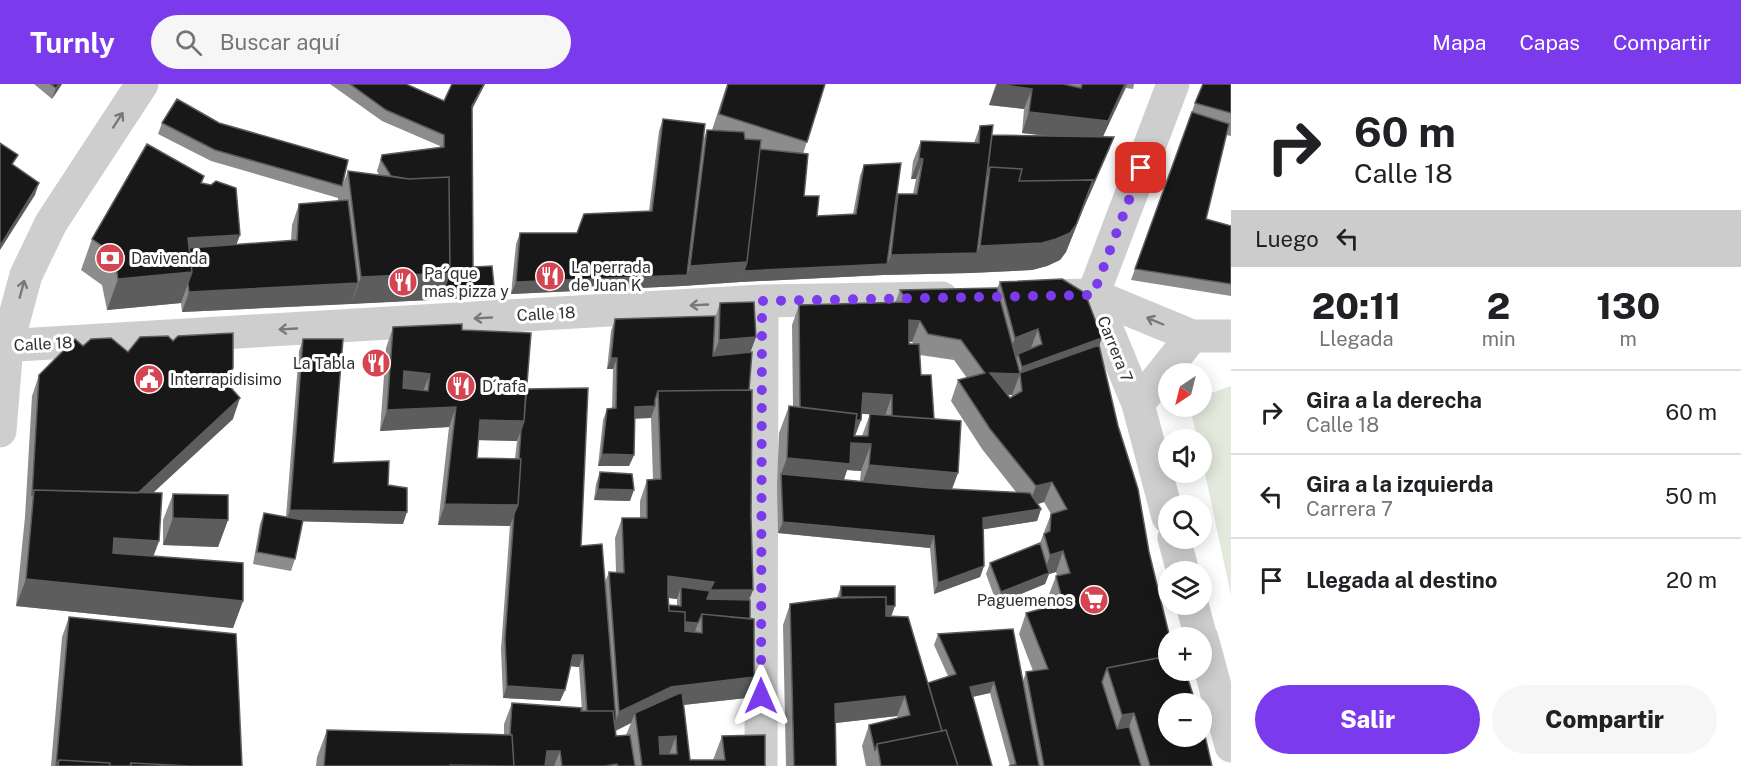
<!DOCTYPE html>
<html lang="es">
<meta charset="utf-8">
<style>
body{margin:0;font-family:"Public Sans",sans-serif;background:#f6f6f6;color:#202124;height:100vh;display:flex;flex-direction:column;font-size:22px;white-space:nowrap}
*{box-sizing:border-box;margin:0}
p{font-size:20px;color:#757577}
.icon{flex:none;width:33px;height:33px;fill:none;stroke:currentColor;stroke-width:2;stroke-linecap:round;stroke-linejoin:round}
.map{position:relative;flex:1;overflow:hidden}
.panel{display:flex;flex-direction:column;background:#fff;width:510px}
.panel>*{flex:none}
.guide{background:#fff;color:#202124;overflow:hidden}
.needle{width:39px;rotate:215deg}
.controls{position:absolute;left:1158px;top:279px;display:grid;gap:12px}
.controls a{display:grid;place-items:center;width:54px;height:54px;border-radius:50%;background:#fff;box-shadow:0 3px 15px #0003;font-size:30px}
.pin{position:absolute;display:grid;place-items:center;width:51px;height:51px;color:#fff;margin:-26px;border-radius:12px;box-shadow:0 3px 9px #0006}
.me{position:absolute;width:66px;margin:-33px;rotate:0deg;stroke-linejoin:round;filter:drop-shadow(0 0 4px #0008)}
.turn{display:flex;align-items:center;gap:21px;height:126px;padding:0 24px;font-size:27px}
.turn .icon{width:78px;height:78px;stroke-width:2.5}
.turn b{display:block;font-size:42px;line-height:51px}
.then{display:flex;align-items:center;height:57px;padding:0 24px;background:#0003;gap:12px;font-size:22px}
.eta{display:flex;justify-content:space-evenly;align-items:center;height:102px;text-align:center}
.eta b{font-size:36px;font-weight:800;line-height:42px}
.cta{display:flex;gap:12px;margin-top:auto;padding:12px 24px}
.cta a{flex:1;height:69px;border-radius:36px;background:#7c3aed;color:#fff;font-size:24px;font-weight:800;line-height:69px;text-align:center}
.cta a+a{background:#f6f6f6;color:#202124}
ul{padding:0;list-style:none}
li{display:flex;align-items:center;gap:18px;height:84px;padding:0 24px;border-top:2px solid #e0e0e0}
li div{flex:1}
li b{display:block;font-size:22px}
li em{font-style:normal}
header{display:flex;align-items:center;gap:36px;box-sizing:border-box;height:84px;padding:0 30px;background:#7c3aed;color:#fff}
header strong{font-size:28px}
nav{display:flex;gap:33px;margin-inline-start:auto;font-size:21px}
.search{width:420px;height:54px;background:#f6f6f6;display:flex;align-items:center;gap:15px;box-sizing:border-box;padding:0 21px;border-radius:33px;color:#757577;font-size:22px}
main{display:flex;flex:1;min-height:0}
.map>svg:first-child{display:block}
.green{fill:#e4e9dd}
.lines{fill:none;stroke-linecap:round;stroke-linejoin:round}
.street{stroke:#cecece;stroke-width:33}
.wall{fill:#8c8c8c;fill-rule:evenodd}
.shaded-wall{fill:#5d5d5d}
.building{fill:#181818;stroke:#5d5d5d;stroke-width:1.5;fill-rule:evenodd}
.oneway{stroke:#787878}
.route{stroke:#7c3aed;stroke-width:10;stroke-dasharray:0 18}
.labels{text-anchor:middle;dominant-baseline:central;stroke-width:6;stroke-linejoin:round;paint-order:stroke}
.poi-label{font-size:16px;fill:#313131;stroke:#fff;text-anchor:start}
.street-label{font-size:16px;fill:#313131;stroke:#fff}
</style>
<header>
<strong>Turnly</strong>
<div class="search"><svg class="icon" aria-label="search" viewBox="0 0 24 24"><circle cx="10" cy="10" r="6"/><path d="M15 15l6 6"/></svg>Buscar aquí</div>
<nav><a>Mapa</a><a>Capas</a><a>Compartir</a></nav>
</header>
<main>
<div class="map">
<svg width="1231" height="682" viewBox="0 0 1231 682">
<rect width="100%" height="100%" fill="#fff"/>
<!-- green -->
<path class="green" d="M1231 302V512L1202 375V356L1197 355 1190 323 1202 322V312Z"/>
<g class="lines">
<!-- street -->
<path class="street" d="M1041 212 1093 211 1192 252H1231
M0 262 762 217 942 214
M1138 320 1192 252
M0 347 7 261 26 191 51 139 142 0
M1168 433 1138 320 1093 211 1173 0
M1174 454 1183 488
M1192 520 1201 554
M1202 554 1231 662
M761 682 762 217"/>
</g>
<!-- wall -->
<path class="wall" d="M34 0H62L52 15Z
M330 0H406L444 17 485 0 472 25 473 183 489 213 182 228 181 219 107 226 102 201 81 186 92 155 204 92 202 99 240 151 236 161 291 157 292 141 299 120 338 117V114L211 77 158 50 162 39H219L342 102 348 87 379 91 377 87 382 71 440 63V62L382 37Z
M727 0H825L803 70 804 112 817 132 853 130 860 92 864 81 895 118 898 110H913L916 95H911L913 77 921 57 974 59 980 42 992 51 1046 52 1022 49 1024 25 989 21 996 0H1134L1133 5 1126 4 1103 52 1110 64 1084 123 1066 168 1060 176 1047 182 1032 186 970 189 883 191 740 198 682 202 511 210 516 160 520 149H577L649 127 659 47 663 35 703 57 707 46H712Z
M1231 0V52L1226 51 1206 135 1231 142V212L1131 196 1195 19Z
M1000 198 1099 261 1118 342 1149 468 1168 554 1212 682H1009H1010L990 609 973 613 992 682H866L862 662 869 641 898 634 897 632 835 639 836 682H786L783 541 790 520 837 514 841 502 891 532 928 599 948 592 934 561 938 550 1023 597 1026 588 1033 587 1019 550 1026 529 1051 522 1048 513 1056 492H1057L1056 488 1049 490 1045 500 997 520 986 490 990 479 1040 459 1051 430 1044 418 1038 420 1041 425 1037 437 984 445V482L980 493 934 510 930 464 778 449 777 401 779 349 789 322H793L792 241 799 221 895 219 900 206 997 204ZM909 257 912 258 914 260H909ZM920 270V271L954 276 967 294 958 296 951 317 982 365 1016 408 952 405 934 335 921 291ZM1007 310 1012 311V313L1010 314ZM861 330H870L862 352H855L861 336ZM847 386 861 387 860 397 844 396Z
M720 219 756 253 750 268 749 306V516L746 614 684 621 690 676H713L722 652 765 682H316L317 673 327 646 504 650V640L512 619 582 627 579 583 570 582 565 606 560 617 503 614 501 565 510 441H438L449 343 380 347 386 264 393 243 526 305 581 462 605 498 609 488H616L615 454 622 434H640V417L647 396H653L651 334H635L634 371 629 382H598L603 336 607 325 612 324 613 285H607L611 247 615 235 715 234ZM478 356 517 357 515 375 477 374ZM669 514 677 515V522L669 521ZM631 639 626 651 616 652V647Z
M303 255 333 379 388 401 403 440 302 437 295 475 291 487 253 480 260 440 264 429 286 433 299 267Z
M83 262 128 268 228 300 233 335 153 409 159 457 153 472 243 517 233 544 16 522 25 433 32 312 39 291Z
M600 388 630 417 594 416 596 400Z
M173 410 228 436 218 463 163 461V436Z
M69 533 242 682H51L62 553Z"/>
<!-- shaded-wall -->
<path class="shaded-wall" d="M59 0H62L52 15 56 4Z
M484 0H485L468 33 472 22Z
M997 0 1032 5 1024 25 989 21Z
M1125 0H1127L1101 57 1022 49 1029 28Z
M1114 53 1084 123 1066 168 1060 176 1047 182 1032 186 970 189 883 191 740 198 744 187 887 180 891 171 977 169 980 162 1009 124Z
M919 74 923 75 916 95H911Z
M39 99 35 111 0 166V162Z
M240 151 228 182 186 184 188 154Z
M747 178 740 198 682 202 511 210 516 198 687 191 690 182Z
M192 188 181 219 107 226 118 195Z
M450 189 494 202 489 213 351 220 361 193Z
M358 199 351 220 182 228 189 208Z
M909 236 920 237 912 258 901 256Z
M1038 245 1028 272 1018 270 1016 277 1005 281 1015 254Z
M756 253 746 280 709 283 719 256Z
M1102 254 1092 281 1020 290 1022 283Z
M611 274H617L613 285H607Z
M233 284 226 304 224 296Z
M404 287 430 290 422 310 397 308Z
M990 289 1020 290 1012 311 982 309Z
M863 309 892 311 885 332 856 329Z
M240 314 233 335 132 428 34 412Z
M655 322 651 334 631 335 635 323Z
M456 323 449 343 380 347 387 326Z
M800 330 861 336 853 357Z
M480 336 524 337 517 357 472 356Z
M851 359 871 360 861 387 847 386 840 407 781 390 787 374Z
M602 370 634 371 629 382H598Z
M869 381 958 389 948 416 859 408Z
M1052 398 1044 418 1028 423 1036 402Z
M598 405 634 406 630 417 594 416Z
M445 420 518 421 510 442 438 441Z
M1041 425 1037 437 979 446 983 434Z
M290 426 407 428 403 440 286 437Z
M173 434 228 436 218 463 163 461Z
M783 438 934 452 930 464 778 449Z
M114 454 159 457 149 484 104 481Z
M1063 467 1056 488 1049 490 1045 500 997 520 1001 508 1043 492 1050 471Z
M984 482 980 493 934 510 938 499Z
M668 492 714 498 753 506 745 527 681 515V503L677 515 661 513Z
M26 495 243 517 233 544 16 522Z
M895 522 891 533 841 523Z
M666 536 698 539 694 550 662 547Z
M573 571H583L579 583 569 582Z
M754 593 746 614 664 623 635 629 631 639 612 648H584L616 637 619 628 671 603Z
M994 598 990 609 966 614 970 603Z
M507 602 565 606 560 617 503 614Z
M905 612 897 632 827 640 835 620Z
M1134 629 1122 663 1109 666 1122 631Z
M676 652 665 682H648L659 653Z
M547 667H560L554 682H541Z
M450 681 486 682H449Z"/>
<!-- building -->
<path class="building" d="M51 0H59L56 4Z
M350 0H406L444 17 452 0H484L472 22 473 183 492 182 494 202 444 205 450 189 449 93 409 95 391 92 381 76 382 71 444 63V51L386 26Z
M728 0H825L807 58 719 30Z
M997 0H1063L1081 4 1082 0H1125L1108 37 1029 28 1032 5Z
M1203 0H1231V29L1195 19Z
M177 15 219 39 348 76 342 102 215 66 162 39Z
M1192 28 1229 40 1206 135 1231 142V200L1135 185Z
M663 35 705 40 687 191 516 198 520 149H577L584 130 652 127Z
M993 41 977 169 891 171 898 110H917L923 75 919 74 921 57 979 59 980 42Z
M707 46 744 48 745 55 761 56 747 178 690 182Z
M992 51 1114 53 1088 112 1093 96 1019 97 1022 85 990 83 987 92Z
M0 59 18 71 12 80 39 99 0 162Z
M147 60 204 92 201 99 211 101 216 97 236 104 240 151 188 154 192 188 118 195 114 170 92 155Z
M760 65 808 70 804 112H819L817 132 856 130 864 81 901 79 887 180 744 187 747 178Z
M990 83 1022 85 1019 97 1093 96 1076 141 1070 149 1056 155 1042 159 980 162Z
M348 87 409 95 449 93 450 189 361 193Z
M348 116 358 199 189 208 188 199 192 188 189 164 297 156 299 120Z
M1062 195 1085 209 1102 254 1022 283 1018 270 1042 260 1038 245 1015 254 1000 198Z
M997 204 1020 289 1099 261 1118 342 1138 405 1149 468 1170 554H1168V572L1107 584 1102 598 1117 645 1129 643 1141 682H1044L1026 588 1048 585 1026 529 1063 519 1056 492 1070 489 1063 467 1050 471 1044 450 1050 447 1051 430 1067 425 1052 398 1036 402 990 345 958 296 985 289 961 256 928 250 920 237 909 236V260H919L921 291H931L934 335 892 332V311L863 309 861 336H856L857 330 800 323 799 221 908 218 900 206ZM990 289 1020 290 1022 307 1010 314Z
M754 218 756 253 719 256 720 219Z
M715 232 713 272 752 268 749 306 658 307 655 316V322L635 323 634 371 602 370 607 325 616 324 617 274H611L615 235Z
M462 240V246L531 249 524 337 480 336 477 374 521 375 518 421 445 420 456 323 387 326 393 243ZM404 287 430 290 428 307 403 304Z
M233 249V284L224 296 240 314 138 409 34 406 32 412 39 291 75 255 83 262 91 255 111 254 128 268 140 253 168 252 173 257 178 252Z
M303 255H343L333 379 389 377 388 401 407 404V428L290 426Z
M588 304 581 462 602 460 616 637H614L613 627H587L583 571H573L565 606 507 602 505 554 514 430 518 421 521 375H519L521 346 524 337 526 305Z
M752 306 751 432 753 506H710L714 498 668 492V511L669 527 685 528V547L702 549V530L754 535V593L671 603 619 628 609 488 624 489 622 434H647V396L661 395 658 307Z
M789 322 857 330 854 352H868L870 330 961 337 958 389 869 381 871 360 851 359 850 380 787 374Z
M600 388 632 390 634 406 598 405Z
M781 390 931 404 1030 409 1041 425 983 434 984 482 938 499 934 452 783 438Z
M34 406 162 409 159 457 114 454 113 469 243 479V517L26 495Z
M173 410 228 411V436L173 434Z
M264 429 303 436 295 475 257 468Z
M1040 459 1049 489 1001 508 990 479Z
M841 502H895V522H886V513L841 514Z
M681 503 710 507 707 515 750 516V535L702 530 698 539 685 538V528L669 527V521L681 522Z
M844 513H886V532L908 533 942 647 877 660 875 667 869 641 910 631 905 612 835 620 836 682H794L790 520Z
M69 533 236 550 242 682H191L131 679 130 682H110V679L59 676 56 682Z
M1013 545 1039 682H1009L1016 680 994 598 970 603 992 682H958L946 646 942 647 928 599 956 590 938 550Z
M1168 572V586H1185L1196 620H1168V652H1202V639L1212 682H1150L1134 629 1122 631 1107 584Z
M682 608 690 676H725L722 652 765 651V682H642L635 629ZM676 652 677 670H660L659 653Z
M512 619 582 624 581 627H613L616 652 630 651 635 682H618L617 680 604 682H562L560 667H547L545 682H514L512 651 510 650Z
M327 646 512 651 514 682 450 681V682H324Z
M946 646 958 682H881L877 660Z
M59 676 110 679V682H58Z
M131 679 191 682H131Z"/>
<!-- one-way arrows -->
<defs><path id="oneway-shaft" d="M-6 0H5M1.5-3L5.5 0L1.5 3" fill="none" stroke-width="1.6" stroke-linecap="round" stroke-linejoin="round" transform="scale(1.5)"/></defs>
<g class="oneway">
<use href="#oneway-shaft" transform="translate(118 36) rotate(-57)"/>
<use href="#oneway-shaft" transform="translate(22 205) rotate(-75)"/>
<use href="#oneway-shaft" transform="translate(699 221) rotate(177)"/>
<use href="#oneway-shaft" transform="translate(483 234) rotate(177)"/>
<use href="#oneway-shaft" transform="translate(1155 237) rotate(-157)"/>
<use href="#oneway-shaft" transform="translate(288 245) rotate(177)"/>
</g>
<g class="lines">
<!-- route -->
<path class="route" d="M761 612 762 217 1093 211 1141 84"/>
</g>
<!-- icons -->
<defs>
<g id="bank-disc" transform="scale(1.5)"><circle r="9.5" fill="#d54551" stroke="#fff"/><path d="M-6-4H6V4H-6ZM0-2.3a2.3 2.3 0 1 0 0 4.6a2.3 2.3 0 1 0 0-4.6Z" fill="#fff"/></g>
<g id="restaurant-disc" transform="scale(1.5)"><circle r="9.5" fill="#d54551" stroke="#fff"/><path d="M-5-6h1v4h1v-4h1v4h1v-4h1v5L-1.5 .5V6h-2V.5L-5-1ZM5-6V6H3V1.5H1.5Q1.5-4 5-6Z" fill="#fff"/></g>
<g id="civic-disc" transform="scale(1.5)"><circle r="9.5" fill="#d54551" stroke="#fff"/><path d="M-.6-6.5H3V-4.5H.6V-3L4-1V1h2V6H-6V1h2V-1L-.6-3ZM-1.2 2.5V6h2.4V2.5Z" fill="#fff"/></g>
<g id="supermarket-disc" transform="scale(1.5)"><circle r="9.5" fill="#d54551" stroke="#fff"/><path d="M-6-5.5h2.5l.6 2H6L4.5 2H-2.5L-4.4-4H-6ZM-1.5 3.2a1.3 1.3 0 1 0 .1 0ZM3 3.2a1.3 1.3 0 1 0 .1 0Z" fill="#fff"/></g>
</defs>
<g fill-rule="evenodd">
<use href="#bank-disc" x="110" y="174"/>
<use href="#restaurant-disc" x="550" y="192"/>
<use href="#restaurant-disc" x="403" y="198"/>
<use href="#restaurant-disc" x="376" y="279"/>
<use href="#civic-disc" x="149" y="295"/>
<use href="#restaurant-disc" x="461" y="302"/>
<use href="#supermarket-disc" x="1094" y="516"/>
</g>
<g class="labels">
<!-- poi labels -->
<g class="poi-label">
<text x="131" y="174">Davivenda</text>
<text x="571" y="183">La perrada<tspan x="571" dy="18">de Juan K</tspan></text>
<text x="424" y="189">Pa´ que<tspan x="424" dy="18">mas pizza y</tspan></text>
<text x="355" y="279" text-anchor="end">La Tabla</text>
<text x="170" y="295">Interrapidisimo</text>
<text x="482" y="302">D´rafa</text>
<text x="1073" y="516" text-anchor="end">Paguemenos</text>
</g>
<!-- street labels -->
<g class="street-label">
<text transform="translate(546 230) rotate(-3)">Calle 18</text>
<text transform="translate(43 260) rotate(-3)">Calle 18</text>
<text transform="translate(1115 265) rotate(68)">Carrera 7</text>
</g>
</g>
</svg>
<div class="controls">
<a><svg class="needle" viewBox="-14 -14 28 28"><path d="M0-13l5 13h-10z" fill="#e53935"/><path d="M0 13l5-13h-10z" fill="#757577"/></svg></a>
<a><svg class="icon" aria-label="sound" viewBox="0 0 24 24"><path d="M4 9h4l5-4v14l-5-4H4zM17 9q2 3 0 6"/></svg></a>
<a><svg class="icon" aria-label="search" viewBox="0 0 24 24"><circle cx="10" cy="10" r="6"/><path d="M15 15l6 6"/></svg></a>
<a><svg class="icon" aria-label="layers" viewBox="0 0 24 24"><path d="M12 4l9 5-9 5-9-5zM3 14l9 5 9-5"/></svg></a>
<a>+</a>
<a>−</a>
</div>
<div class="pin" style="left:1141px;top:84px;background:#d93025"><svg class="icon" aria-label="arrive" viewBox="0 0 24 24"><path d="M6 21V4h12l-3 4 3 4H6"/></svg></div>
<svg class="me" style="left:761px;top:612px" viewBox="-20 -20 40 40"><path d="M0-17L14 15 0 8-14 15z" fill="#7c3aed" stroke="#fff" stroke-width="4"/></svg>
</div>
<section class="panel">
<div class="guide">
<div class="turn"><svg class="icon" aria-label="right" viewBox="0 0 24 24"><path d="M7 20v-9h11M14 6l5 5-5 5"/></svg><div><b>60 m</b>Calle 18</div></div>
<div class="then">Luego<svg class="icon" aria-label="left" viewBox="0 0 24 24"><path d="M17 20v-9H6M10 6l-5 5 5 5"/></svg></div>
</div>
<div class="eta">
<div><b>20:11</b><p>Llegada</p></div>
<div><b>2</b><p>min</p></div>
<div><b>130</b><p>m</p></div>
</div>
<ul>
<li><svg class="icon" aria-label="right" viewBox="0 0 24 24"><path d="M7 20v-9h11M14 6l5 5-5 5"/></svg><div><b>Gira a la derecha</b><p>Calle 18</p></div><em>60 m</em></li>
<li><svg class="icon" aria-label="left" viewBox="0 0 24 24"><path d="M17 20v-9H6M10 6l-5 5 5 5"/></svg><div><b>Gira a la izquierda</b><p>Carrera 7</p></div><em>50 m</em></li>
<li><svg class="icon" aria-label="arrive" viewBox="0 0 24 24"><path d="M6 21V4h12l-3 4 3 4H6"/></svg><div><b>Llegada al destino</b></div><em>20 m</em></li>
</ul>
<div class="cta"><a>Salir</a><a>Compartir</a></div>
</section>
</main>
